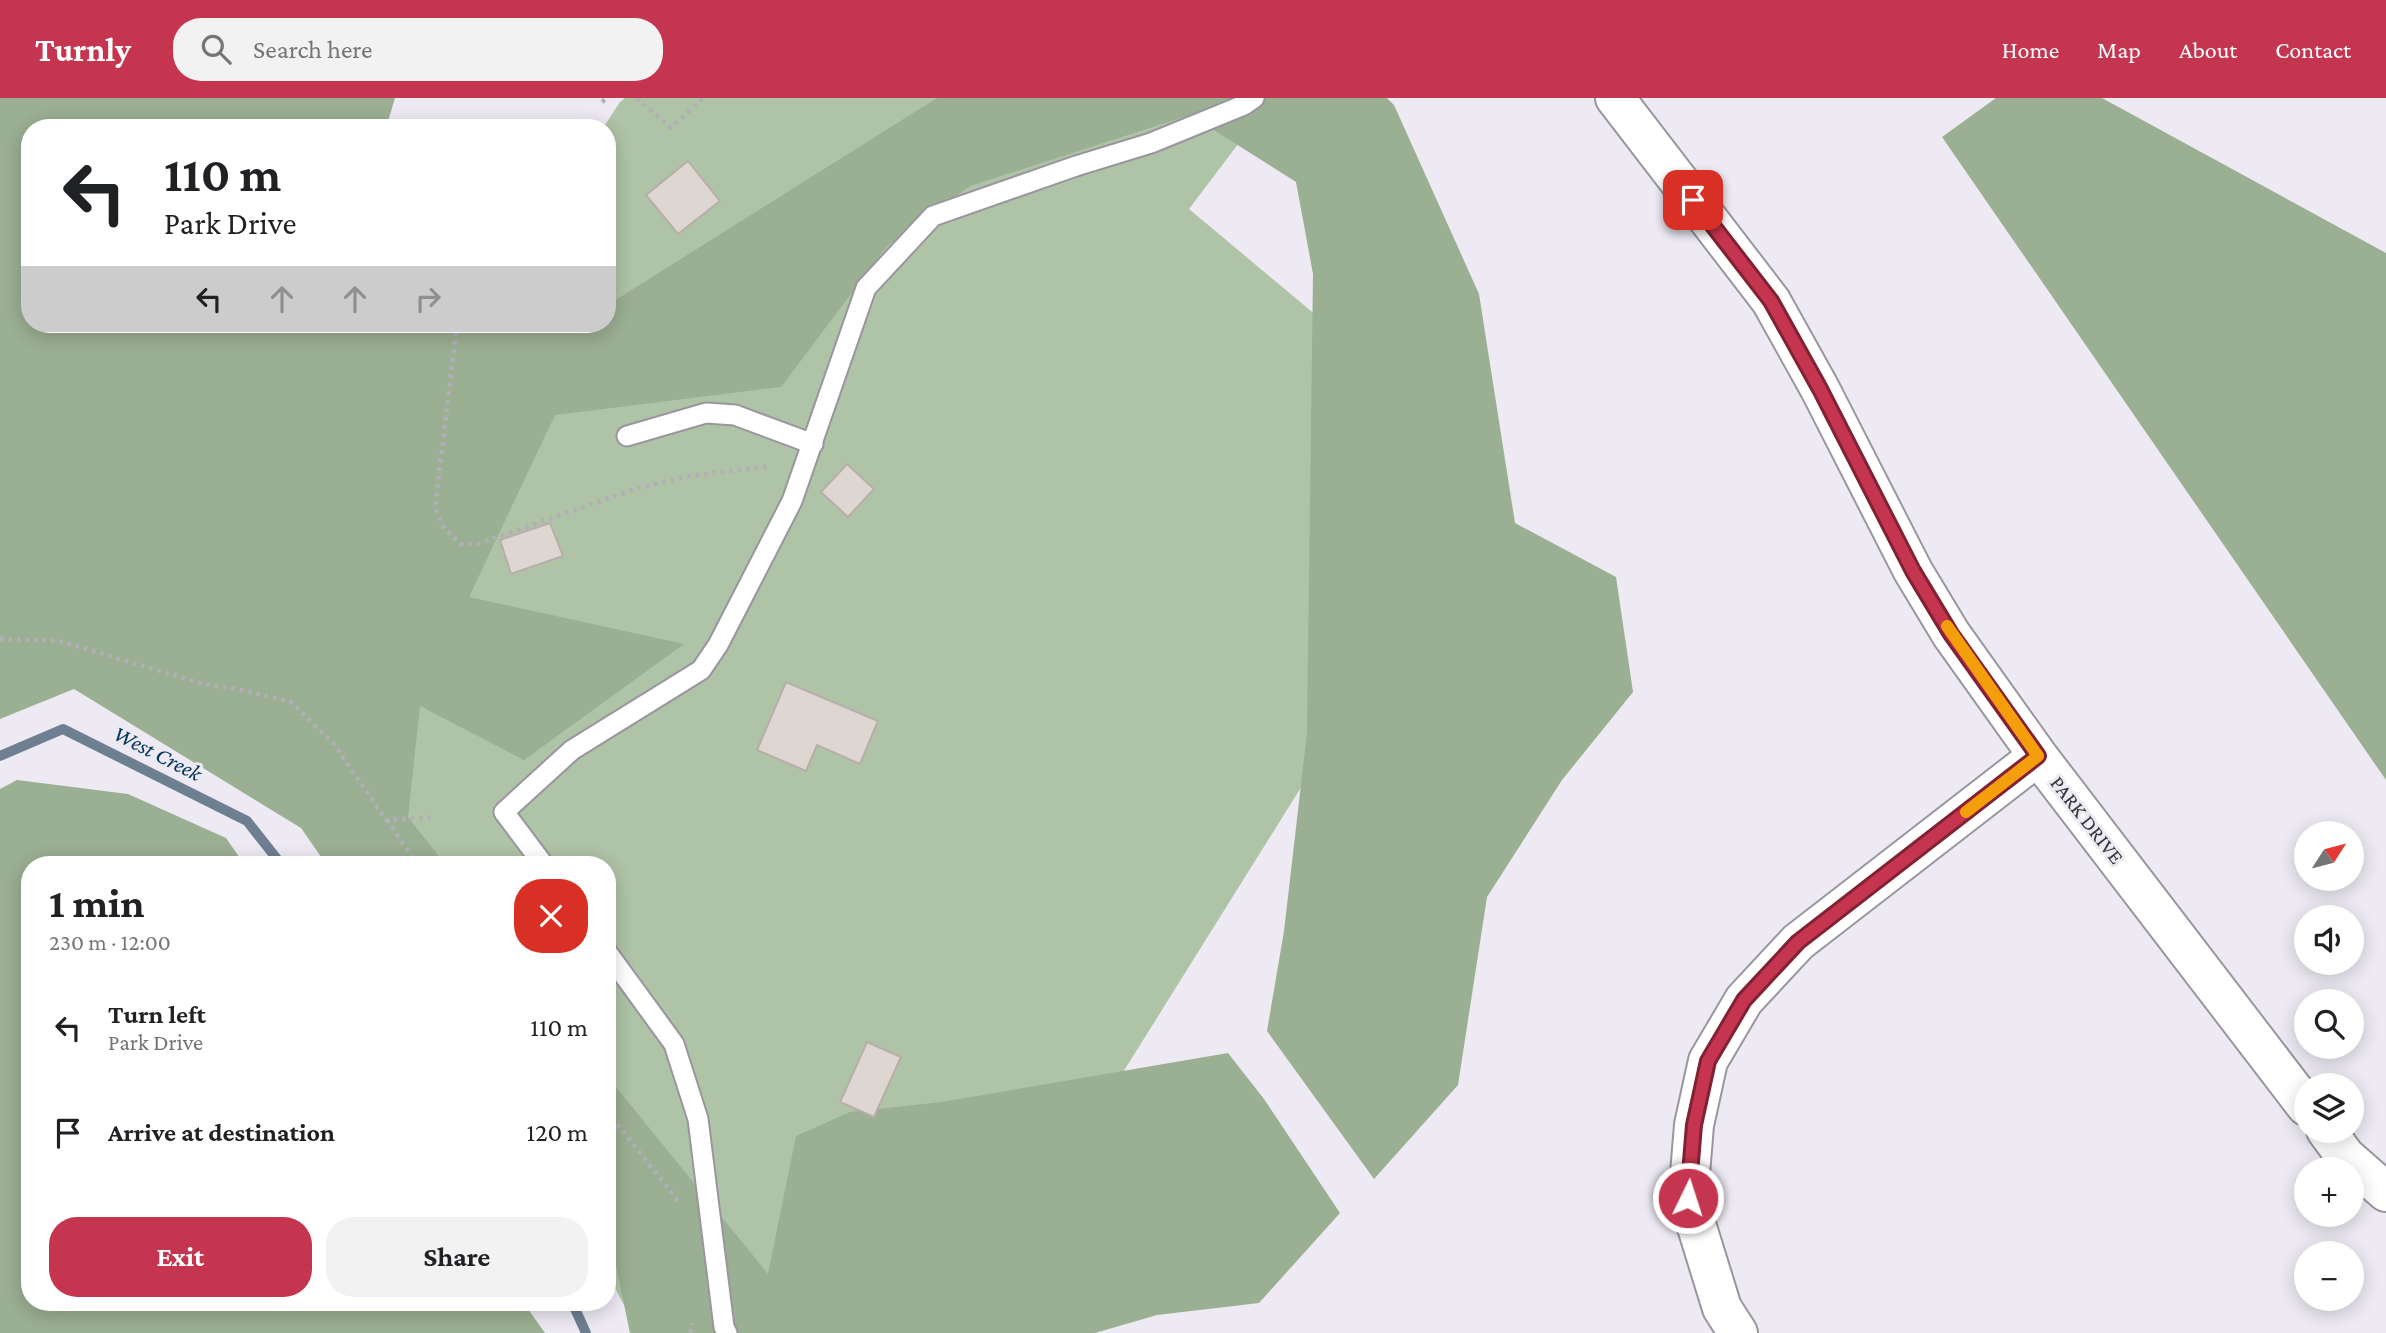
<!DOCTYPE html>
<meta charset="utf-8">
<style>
body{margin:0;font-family:"Crimson Pro",serif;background:#f2f2f2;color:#202124;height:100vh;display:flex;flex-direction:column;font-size:26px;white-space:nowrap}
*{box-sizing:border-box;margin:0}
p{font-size:23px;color:#757577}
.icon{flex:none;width:38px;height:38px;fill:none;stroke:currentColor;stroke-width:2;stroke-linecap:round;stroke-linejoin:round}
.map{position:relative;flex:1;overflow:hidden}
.panel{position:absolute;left:21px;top:758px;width:595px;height:455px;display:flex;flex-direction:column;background:#fff;border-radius:28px;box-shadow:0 4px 18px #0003}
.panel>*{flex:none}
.top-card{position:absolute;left:21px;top:21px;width:595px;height:214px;border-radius:28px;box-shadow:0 4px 18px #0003;background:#fff;color:#202124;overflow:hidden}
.needle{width:46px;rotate:54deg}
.tools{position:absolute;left:2294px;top:723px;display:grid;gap:14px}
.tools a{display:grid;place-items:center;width:70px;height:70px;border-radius:50%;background:#fff;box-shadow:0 4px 18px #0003;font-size:35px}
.pin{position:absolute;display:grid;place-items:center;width:60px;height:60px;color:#fff;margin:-30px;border-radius:14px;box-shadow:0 4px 10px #0006}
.me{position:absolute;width:77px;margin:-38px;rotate:4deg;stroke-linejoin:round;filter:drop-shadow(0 0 5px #0008)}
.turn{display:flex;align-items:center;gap:24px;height:147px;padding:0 28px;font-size:32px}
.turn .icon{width:91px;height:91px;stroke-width:2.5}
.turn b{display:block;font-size:49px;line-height:60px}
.lanes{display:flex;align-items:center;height:66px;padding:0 28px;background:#0003;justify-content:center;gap:35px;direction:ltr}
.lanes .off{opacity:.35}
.round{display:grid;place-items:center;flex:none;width:74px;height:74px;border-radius:28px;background:#f2f2f2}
.headline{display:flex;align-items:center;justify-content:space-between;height:119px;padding:0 28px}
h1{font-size:42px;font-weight:700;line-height:52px}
.primary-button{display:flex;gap:14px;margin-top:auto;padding:14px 28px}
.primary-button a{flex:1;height:80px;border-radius:28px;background:#c5354f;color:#fff;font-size:28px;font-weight:700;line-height:80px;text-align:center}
.primary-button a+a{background:#f2f2f2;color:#202124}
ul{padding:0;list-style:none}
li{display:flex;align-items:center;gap:21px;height:105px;padding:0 28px}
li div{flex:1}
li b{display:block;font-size:26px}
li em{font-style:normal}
header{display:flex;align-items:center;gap:42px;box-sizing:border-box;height:98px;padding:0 35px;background:#c5354f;color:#fff}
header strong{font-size:33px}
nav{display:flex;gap:38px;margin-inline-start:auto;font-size:24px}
.search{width:490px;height:63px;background:#f2f2f2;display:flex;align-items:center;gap:18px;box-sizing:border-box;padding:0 24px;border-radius:28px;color:#757577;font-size:26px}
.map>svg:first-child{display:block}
.green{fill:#afc3a6}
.forest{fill:#9baf92}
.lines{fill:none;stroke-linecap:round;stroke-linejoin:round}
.stream{stroke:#6d7f91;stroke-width:10}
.building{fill:#ded6d0;stroke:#b7aea9;stroke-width:2}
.service-casing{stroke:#99969f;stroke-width:23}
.minor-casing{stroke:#99969f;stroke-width:42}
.path{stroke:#b2afb7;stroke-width:4.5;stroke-dasharray:3.5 5;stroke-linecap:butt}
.service{stroke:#fff;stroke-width:19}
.minor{stroke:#fff;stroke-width:38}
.route-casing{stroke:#802233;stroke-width:18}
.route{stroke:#c5354f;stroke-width:12}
.slow{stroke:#f59e0b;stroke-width:12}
.labels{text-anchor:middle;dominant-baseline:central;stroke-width:6;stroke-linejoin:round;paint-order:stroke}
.street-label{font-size:21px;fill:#363538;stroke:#edeaf3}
.water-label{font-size:23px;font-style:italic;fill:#063758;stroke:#edeaf3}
</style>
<header>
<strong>Turnly</strong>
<div class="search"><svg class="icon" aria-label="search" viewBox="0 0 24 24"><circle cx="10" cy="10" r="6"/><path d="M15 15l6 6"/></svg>Search here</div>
<nav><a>Home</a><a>Map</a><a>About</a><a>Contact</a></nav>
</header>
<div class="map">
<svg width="2386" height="1235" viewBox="0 0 2386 1235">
<rect width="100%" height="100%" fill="#edeaf3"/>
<!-- green -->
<path class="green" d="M625 0H1273L1189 111 1384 274 1340 627 960 1235H639L607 1175V766H395L475 226H607V30H603L620 4Z"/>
<!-- forest -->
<path class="forest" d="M0 0H395L386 30H30V226H607V199L614 203 937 0H1387L1394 7 1479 196 1515 425 1616 479 1633 594 1562 682 1487 799 1458 987 1374 1081 1267 933 1284 833 1307 635 1313 176 1296 84 1190 17 970 88 887 148 781 289 555 317 469 499 684 546 524 662 420 608 408 719 445 766H326L301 730 74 591 0 621Z
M1996 0H2102L2386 155V682L1942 39Z
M17 682 128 696 226 740 244 766H30V1204H523L545 1235H0V691Z
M1228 955 1264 1001 1340 1115 1259 1205 1157 1217 1095 1235H630L607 1124V978L768 1176 796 1038 850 1014 942 1004Z"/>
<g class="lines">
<!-- stream -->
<path class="stream" d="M0 658 63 631 247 723 281 766
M572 1204 586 1235"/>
</g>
<!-- building -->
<path class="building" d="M688 63 720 103 678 136 646 97Z
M847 366 874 391 848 419 821 394Z
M550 425 563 458 511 476 500 442Z
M786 584 878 623 860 666 817 647 806 673 757 652Z
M867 944 901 959 874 1019 840 1004Z"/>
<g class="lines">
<!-- service casing -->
<g class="service-casing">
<path id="service" d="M627 338 706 315 735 317 813 346
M543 766 504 714 572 652 701 572 718 547 792 403 866 190 933 118 1076 68 1151 45 1244 7 1254 0
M607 854 674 946 698 1021 724 1229 727 1235"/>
</g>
<!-- minor casing -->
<g class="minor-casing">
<path id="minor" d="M1615 0 1771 203 1820 291 1913 473 1951 536 2038 658 2306 1008
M2326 1032 2345 1058 2386 1094
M1738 1235 1722 1210 1688 1100 1694 1027 1708 963 1744 902 1798 844 2038 658"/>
</g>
<!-- path -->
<path class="path" d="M637 0 671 30 703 0
M602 4 607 0
M457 226 435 410 444 430 461 446H477L638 390 690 378 770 368
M0 541 59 543 204 586 246 593 291 604 334 646 386 722 434 719
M387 722 417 766
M607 1013 678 1103
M691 1235 692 1225"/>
<!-- service -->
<use href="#service" class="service"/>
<!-- minor -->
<use href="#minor" class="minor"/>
</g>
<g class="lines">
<!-- route casing -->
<g class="route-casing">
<path id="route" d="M1688 1100 1694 1027 1708 963 1744 902 1798 844 2038 658 1951 536 1913 473 1820 291 1771 203 1693 102"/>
</g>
<!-- route -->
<use href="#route" class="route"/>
<!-- slow -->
<path class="slow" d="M1947 528 2038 658 1966 714"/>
</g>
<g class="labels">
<!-- street labels -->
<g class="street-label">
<text transform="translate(2087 722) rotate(52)">PARK DRIVE</text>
</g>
<!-- water labels -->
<g class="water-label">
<text transform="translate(158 655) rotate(27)">West Creek</text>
</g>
</g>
</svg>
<div class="tools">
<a><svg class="needle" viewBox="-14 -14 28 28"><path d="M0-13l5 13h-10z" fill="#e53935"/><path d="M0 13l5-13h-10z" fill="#757577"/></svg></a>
<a><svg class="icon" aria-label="sound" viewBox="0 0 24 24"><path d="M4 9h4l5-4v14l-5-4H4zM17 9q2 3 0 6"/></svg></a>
<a><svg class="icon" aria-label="search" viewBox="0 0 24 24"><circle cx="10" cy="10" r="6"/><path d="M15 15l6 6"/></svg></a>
<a><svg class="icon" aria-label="layers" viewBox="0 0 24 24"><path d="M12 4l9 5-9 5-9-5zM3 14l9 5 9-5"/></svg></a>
<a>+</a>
<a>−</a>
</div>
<div class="pin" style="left:1693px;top:102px;background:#d93025"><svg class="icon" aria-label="arrive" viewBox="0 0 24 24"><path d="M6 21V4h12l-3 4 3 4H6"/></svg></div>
<svg class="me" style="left:1688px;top:1100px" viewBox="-20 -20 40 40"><circle r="17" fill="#c5354f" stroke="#fff" stroke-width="3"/><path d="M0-11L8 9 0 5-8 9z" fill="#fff"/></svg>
<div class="top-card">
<div class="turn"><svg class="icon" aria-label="left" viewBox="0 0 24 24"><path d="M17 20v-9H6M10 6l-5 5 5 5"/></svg><div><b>110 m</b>Park Drive</div></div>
<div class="lanes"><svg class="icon" aria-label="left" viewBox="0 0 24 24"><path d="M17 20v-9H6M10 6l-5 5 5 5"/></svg><svg class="icon off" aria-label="ahead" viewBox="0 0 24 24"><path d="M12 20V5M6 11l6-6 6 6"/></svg><svg class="icon off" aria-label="ahead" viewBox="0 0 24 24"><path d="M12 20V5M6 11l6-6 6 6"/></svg><svg class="icon off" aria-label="right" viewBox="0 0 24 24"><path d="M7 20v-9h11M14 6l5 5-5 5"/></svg></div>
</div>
<section class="panel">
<div class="headline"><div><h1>1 min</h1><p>230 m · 12:00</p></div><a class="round" style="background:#d93025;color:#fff"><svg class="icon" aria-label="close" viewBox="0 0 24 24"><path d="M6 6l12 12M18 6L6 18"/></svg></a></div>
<ul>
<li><svg class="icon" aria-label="left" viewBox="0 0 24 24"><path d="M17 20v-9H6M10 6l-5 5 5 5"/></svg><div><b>Turn left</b><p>Park Drive</p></div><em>110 m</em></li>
<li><svg class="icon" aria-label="arrive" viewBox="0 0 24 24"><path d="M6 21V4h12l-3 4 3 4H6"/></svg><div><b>Arrive at destination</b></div><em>120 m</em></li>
</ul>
<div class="primary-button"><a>Exit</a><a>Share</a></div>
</section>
</div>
